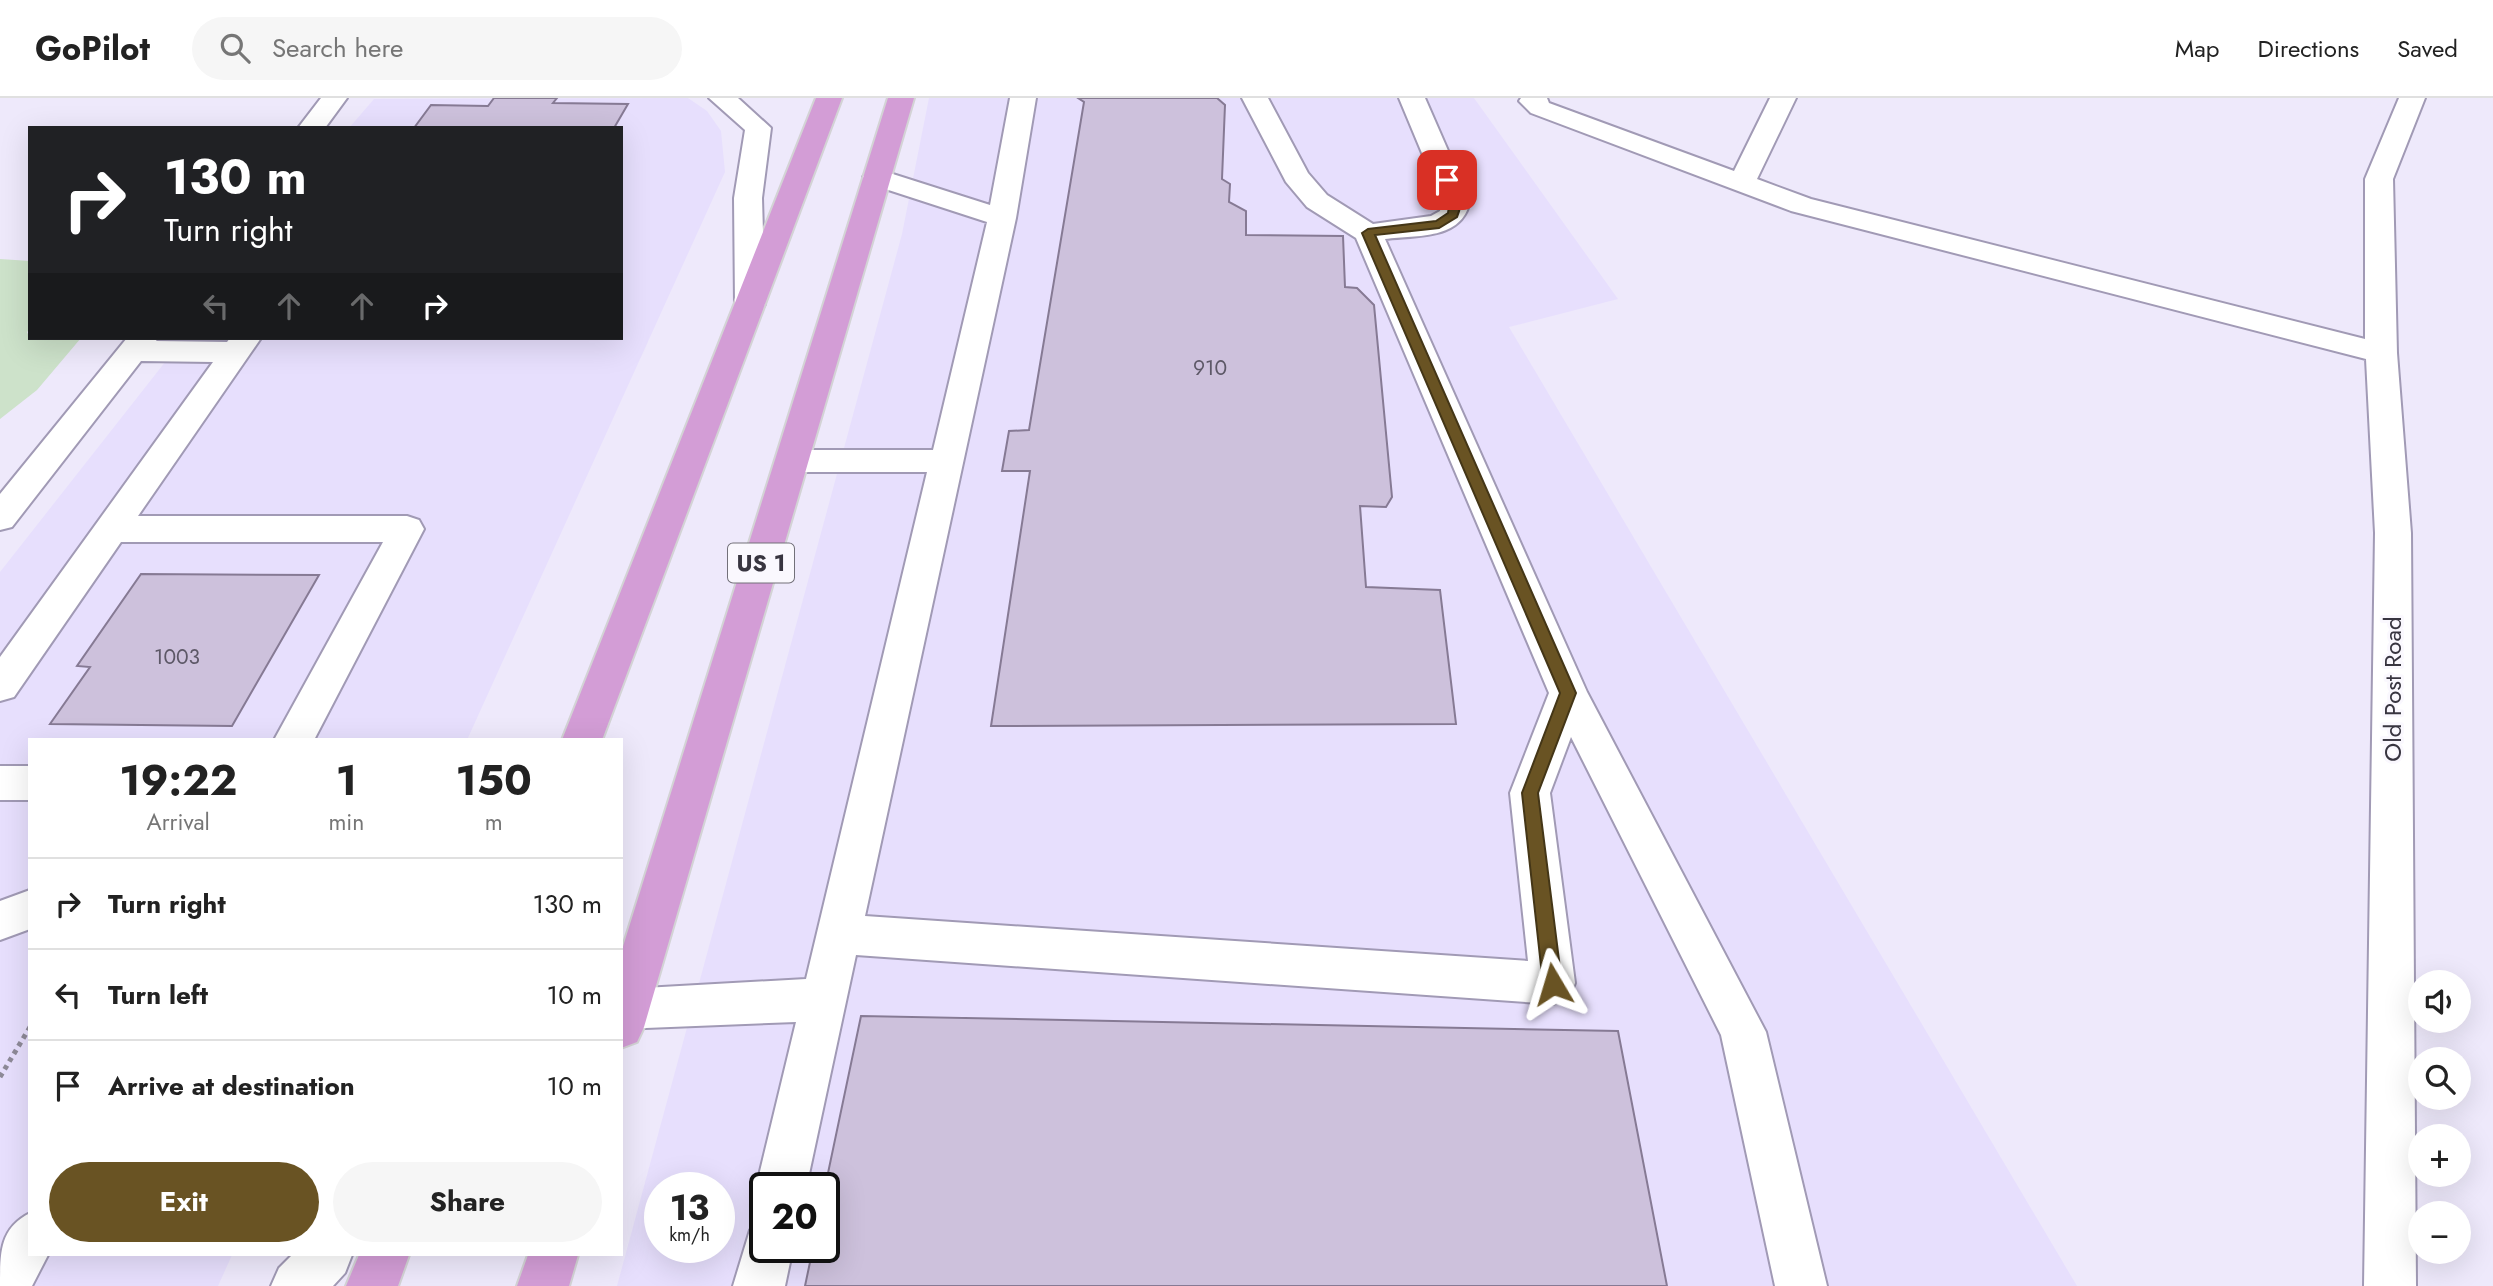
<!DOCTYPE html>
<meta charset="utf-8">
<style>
body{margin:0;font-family:Jost,sans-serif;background:#f6f6f6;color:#222;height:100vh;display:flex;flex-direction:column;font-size:26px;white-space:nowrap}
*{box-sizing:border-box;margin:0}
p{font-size:23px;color:#767676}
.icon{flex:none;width:38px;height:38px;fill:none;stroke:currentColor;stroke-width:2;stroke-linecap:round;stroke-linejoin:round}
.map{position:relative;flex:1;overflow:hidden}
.details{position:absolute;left:28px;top:640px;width:595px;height:518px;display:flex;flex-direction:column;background:#fff;border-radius:0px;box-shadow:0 7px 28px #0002}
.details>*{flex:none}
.guide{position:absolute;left:28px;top:28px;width:595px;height:214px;border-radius:0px;box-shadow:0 7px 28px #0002;background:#202124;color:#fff;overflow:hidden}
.controls{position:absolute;left:2408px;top:872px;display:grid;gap:14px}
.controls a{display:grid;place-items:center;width:63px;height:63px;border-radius:50%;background:#fff;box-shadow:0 7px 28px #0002;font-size:35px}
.speed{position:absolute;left:644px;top:1074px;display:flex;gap:14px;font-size:35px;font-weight:700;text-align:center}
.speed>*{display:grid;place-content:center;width:91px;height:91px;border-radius:50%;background:#fff;box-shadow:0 7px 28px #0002;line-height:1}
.speed small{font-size:18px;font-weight:400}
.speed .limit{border:4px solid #111;border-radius:10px;background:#fff;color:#111}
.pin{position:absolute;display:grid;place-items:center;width:60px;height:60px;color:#fff;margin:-30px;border-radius:14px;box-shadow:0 4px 10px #0006}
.me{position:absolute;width:77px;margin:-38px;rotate:353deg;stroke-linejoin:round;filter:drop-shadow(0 0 5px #0008)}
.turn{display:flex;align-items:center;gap:24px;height:147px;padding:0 21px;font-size:32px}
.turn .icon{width:91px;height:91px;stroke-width:2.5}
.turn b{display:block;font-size:49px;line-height:60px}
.lanes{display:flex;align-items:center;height:66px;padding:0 21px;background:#0003;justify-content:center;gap:35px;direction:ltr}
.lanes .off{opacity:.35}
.eta{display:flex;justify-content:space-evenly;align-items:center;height:119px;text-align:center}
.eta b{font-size:42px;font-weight:700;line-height:49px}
.button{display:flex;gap:14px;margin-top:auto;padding:14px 21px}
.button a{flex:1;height:80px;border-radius:42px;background:#695323;color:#fff;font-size:28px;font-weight:700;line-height:80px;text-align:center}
.button a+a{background:#f6f6f6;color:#222}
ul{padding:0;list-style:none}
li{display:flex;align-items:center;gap:21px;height:91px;padding:0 21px;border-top:2px solid #e0e0e0}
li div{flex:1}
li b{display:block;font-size:26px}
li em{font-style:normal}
header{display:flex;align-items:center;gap:42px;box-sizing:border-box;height:98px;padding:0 35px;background:#fff;border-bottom:2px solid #e0e0e0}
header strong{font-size:33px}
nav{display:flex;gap:38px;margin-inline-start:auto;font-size:24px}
.search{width:490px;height:63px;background:#f6f6f6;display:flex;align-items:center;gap:18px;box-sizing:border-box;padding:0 24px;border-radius:38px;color:#767676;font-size:26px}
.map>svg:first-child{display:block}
.built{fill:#e7dffd;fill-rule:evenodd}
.green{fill:#cde2ca}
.building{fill:#cdc1dc;stroke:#867a94;stroke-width:2}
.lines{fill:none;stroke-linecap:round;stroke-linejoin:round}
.minor-casing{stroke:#a19ab5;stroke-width:4}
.highway-casing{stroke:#d3d3d5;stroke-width:4}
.path{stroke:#8e8a98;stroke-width:5;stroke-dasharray:4.5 4.5;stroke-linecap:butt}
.minor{fill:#fff;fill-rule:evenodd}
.highway{fill:#d39dd6;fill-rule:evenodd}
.route{fill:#695323;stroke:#443617;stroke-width:2}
.labels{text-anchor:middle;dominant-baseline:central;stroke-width:6;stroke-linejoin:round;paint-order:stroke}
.number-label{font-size:21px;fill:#5d5867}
.shield{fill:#faf8fe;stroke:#727079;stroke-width:2}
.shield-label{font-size:23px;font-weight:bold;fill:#383540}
.street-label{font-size:24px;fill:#383540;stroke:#faf8fe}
</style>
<header>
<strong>GoPilot</strong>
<div class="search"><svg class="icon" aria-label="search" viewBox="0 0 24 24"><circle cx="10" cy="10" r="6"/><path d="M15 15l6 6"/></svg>Search here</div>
<nav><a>Map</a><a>Directions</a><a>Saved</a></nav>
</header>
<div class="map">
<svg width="2493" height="1188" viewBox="0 0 2493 1188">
<rect width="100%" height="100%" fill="#eee9fb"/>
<!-- built -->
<path class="built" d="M688 0 707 13 721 33 725 74 467 642H30V1157H232L218 1188H0V474L184 240H621V30H349L374 1Z
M929 0H1474L1618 201 1509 229 2077 1188H617L902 136ZM660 1090H719V1150H660ZM765 1090H824V1150H765Z"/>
<!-- green -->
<path class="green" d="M0 161 30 163V231L27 234 30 240H81L37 292 0 321Z"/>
<!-- building -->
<path class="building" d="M494 0H557L553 5 628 6 614 30H414L431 7 488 8Z
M1078 0H1217L1225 7 1222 81 1230 86 1229 104 1246 113V137L1343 138 1345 189 1357 190 1374 207 1392 399 1386 409 1360 408 1366 489 1440 492 1456 626 991 628 1030 373H1002L1009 333 1029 332 1084 4Z
M141 476 319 477 232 628 50 626 90 569 77 568Z
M861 918 1618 933 1667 1188H805L813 1150H824V1094Z"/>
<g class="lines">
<!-- minor casing -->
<g class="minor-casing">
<path id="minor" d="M321 0H347L325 30H298Z
M709 0H738L771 30 762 100 765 206 761 213 750 215 739 213 735 206 734 100 745 32Z
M1010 0H1036L1016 120 865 818 1528 863 1510 695 1549 595 1356 140 1307 109 1286 84 1242 0H1268L1308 75 1327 97 1373 126 1431 118 1440 113 1442 103 1399 0H1425L1470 103C1462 142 1418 137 1385 141L1587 594 1766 934 1827 1188H1775L1721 937 1571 639 1550 695 1575 885 1569 900 1553 906 856 857 806 1090H765V1108L756 1090 796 924 621 931V893L626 891 806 881 927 374H792L780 371 775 363 780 355 792 352H933L987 124 867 85 863 79 867 73 877 71 990 107Z
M1521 0H1547L1549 5 1734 73 1770 0H1796L1757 81 1811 101 2365 241V81L2399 0H2425L2393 81 2397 255 2411 435 2416 1188H2364L2375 435 2366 261 1791 113 1531 15 1519 3Z
M127 240H158L156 243 227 244 230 240H261L138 418H407L419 422 424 431 314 642H274L383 444H121L14 599 0 603V559L213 264 141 263 12 429 0 432V396Z
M0 668H30V702H0Z
M30 792V831L0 842V803Z
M30 1115V1157H48L32 1188H0C0 1154 0 1130 30 1115Z
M765 1126V1150H793L785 1188H733L750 1132Z
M292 1157H352L345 1175 333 1188H271L279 1170Z"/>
</g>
<!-- highway casing -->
<g class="highway-casing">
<path id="highway" d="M816 0H842L602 642H562Z
M888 0H914L644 929 637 944 621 950V855Z
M359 1157H409L398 1188H346Z
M528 1157H578L569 1188H517Z"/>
</g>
<!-- path -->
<path class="path" d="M0 979 30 929"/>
<!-- minor -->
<use href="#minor" class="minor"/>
<!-- highway -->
<use href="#highway" class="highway"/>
</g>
<!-- route -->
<path class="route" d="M1447 79C1460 87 1463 106 1457 119L1439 130 1375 137 1576 595 1538 695 1562 886 1559 892 1553 894 1546 892 1543 886 1522 695 1560 595 1362 135 1368 131 1436 123 1448 115 1450 103 1441 82Z"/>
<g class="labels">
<!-- number labels -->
<g class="number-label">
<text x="1210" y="270">910</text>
<text x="177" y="559">1003</text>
</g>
<!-- shield labels -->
<rect class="shield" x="728" y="445.5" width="66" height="39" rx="5"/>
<g class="shield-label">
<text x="761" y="465">US 1</text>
</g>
<!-- street labels -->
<g class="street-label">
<text transform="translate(2392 591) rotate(-90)">Old Post Road</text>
</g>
</g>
</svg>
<div class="controls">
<a><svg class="icon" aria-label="sound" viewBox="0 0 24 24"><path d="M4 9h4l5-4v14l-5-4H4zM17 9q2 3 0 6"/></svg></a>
<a><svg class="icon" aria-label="search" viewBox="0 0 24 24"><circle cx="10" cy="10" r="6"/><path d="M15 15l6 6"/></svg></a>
<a>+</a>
<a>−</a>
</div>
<div class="speed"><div>13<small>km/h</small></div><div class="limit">20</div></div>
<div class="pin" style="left:1447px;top:82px;background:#d93025"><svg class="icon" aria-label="arrive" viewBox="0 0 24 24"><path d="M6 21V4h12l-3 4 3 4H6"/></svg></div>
<svg class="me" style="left:1553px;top:886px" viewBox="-20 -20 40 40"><path d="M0-17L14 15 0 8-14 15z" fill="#695323" stroke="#fff" stroke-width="4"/></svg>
<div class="guide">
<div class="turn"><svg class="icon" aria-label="right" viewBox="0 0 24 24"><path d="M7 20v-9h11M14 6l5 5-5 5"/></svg><div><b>130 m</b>Turn right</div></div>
<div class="lanes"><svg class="icon off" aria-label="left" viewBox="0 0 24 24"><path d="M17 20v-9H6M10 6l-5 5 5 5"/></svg><svg class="icon off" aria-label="ahead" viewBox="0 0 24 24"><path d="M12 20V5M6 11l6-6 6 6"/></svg><svg class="icon off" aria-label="ahead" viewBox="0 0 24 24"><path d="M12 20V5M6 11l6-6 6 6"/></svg><svg class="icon" aria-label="right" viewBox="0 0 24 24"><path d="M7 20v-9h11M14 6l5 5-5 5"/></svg></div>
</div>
<section class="details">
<div class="eta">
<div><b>19:22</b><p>Arrival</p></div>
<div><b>1</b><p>min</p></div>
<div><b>150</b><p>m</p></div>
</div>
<ul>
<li><svg class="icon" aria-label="right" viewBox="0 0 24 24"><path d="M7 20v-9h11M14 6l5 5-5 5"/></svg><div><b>Turn right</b></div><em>130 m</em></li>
<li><svg class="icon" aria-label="left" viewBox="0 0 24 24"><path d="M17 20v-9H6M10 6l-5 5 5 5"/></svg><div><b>Turn left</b></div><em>10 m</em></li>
<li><svg class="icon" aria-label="arrive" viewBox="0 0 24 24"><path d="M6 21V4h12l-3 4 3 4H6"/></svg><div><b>Arrive at destination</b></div><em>10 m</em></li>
</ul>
<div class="button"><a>Exit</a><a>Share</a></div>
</section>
</div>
